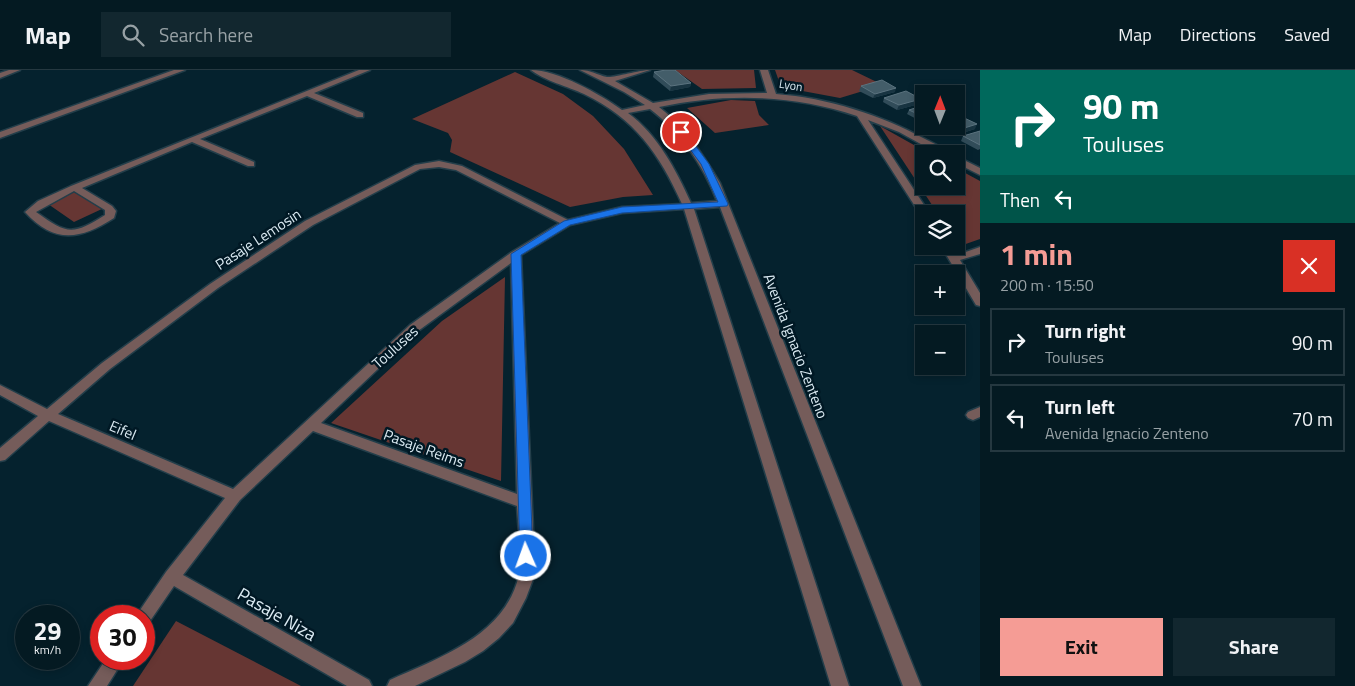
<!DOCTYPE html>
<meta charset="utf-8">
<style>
body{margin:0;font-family:"Titillium Web",sans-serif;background:#12272f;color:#f1f3f6;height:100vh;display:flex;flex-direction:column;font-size:19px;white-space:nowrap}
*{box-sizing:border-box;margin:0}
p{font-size:16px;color:#97a1a5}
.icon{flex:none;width:28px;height:28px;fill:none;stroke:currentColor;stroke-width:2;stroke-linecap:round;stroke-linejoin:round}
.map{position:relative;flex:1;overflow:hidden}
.drawer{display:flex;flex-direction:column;background:#041a22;width:375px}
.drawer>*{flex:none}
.banner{background:#00695c;color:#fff;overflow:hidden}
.needle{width:32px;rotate:1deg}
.buttons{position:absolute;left:915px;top:15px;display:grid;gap:10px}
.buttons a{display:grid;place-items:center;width:50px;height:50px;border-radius:0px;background:#041a22;box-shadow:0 2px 8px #0003,0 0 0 1px #253840;font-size:25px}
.speed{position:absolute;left:15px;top:535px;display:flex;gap:10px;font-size:25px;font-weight:700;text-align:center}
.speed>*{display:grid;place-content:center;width:65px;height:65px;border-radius:50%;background:#041a22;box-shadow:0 2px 8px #0003,0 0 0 1px #253840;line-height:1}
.speed small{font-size:12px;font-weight:400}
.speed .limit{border:8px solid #d22;background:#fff;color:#111}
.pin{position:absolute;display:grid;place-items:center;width:42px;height:42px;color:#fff;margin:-21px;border:2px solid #fff;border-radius:50%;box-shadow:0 1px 5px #0007}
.me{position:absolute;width:55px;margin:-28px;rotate:358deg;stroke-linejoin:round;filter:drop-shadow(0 0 4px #0008)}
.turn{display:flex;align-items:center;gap:18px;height:105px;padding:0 20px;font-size:22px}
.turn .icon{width:65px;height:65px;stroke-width:2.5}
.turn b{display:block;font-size:35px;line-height:42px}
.then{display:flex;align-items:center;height:48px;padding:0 20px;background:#0003;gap:10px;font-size:19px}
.round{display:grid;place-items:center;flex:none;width:52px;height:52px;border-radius:0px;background:#12272f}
.headline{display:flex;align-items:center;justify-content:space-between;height:85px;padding:0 20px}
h1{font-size:30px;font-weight:700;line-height:38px;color:#f59c95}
.primary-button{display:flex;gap:10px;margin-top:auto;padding:10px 20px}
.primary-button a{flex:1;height:58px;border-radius:0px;background:#f59c95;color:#111;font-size:20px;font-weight:700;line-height:58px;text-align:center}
.primary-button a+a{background:#12272f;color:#f1f3f6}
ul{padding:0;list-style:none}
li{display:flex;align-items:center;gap:15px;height:68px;margin:0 10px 8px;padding:0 10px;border:2px solid #253840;border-radius:0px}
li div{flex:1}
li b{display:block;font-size:19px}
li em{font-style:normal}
header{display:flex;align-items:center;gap:30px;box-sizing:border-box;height:70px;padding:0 25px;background:#041a22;border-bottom:1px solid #253840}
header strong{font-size:24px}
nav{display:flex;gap:28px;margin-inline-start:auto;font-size:18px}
.search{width:350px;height:45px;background:#12272f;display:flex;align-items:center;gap:12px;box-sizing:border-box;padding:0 18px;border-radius:0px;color:#97a1a5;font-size:19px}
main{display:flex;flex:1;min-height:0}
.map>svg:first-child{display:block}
.green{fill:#663633}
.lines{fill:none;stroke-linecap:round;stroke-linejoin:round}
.lane-casing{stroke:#233e4a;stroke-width:3}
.street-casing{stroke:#233e4a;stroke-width:3}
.lane{fill:#755c5a;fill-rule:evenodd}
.street{fill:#755c5a;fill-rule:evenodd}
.wall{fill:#314c59}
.shaded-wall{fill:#183441}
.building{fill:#435d69;stroke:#5b737f}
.route{fill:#1a73e8;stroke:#114b97}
.labels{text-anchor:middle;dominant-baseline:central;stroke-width:5;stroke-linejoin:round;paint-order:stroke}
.far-street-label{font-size:12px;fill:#dbebf3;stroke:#001824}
.street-label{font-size:15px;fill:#dbebf3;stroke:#001824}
.near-street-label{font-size:18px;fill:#dbebf3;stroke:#001824}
</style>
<header>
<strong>Map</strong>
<div class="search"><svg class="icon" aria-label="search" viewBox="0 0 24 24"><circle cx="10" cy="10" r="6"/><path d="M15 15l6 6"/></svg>Search here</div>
<nav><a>Map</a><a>Directions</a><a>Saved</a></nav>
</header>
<main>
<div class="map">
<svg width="980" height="616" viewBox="0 0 980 616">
<rect width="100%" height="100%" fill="#05222e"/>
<!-- green -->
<path class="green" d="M675 0H754L756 18 702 19Z
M775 0H852L883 15 840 28 781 17Z
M515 2 563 24 593 46 624 79 653 125 623 127 570 137 450 82 452 70 448 63 412 49Z
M731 30 755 31 759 45 769 55 715 63 687 38Z
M880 56 930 84H924V116H956V98L980 111V169L960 176 956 171V144H938Z
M77 121 104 138 74 152 48 134Z
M505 207 501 411 331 353 442 251Z
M176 551 301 616H133Z"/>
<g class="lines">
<!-- lane casing -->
<g class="lane-casing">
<path id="lane" d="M9 0H20L0 8V3Z"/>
</g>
<!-- street casing -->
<g class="street-casing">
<path id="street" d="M174 0H185L0 68V62Z
M359 0H370L314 23 363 43V47H357L307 26 200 69 254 92V96H248L192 72 82 118 112 136 116 141 114 148C80 170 54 174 25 142L38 131 71 116ZM74 121 105 140V145C72 166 67 164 36 142Z
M531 0C557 0 600 24 622 40L645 35 624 22 580 0C591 0 597 5 607 7 613 8 639 0 650 0L615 11 653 33 709 24 767 23 760 0H768L776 24C828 28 881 45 927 70 935 74 944 78 950 84H939L899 62 868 50 930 144H924V147L920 144 857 46C792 24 725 23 659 37 685 57 703 85 720 113L921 616H903L720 137 694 139 849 616H831L684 139 622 143 570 155 521 185 535 504 526 528 513 553 499 568 483 581 465 592 415 616H387L390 610C440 587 505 566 519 505 522 491 518 453 517 436L313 361 240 430 183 505 369 610 372 616H347L174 516 150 551 144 553V546H136L166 502 225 428 49 351 5 390 0 391V378L38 346 0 325V315L47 339 102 293 210 214 305 151 415 95 439 91 462 96 568 150 622 137 682 134C659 83 635 49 584 24 569 17 543 10 531 0ZM650 39C681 63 703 95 717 131L691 133C676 100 658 65 628 43ZM439 97 456 100 560 153 512 182 410 255 233 419 58 344 110 299 218 218 313 155 420 99ZM511 193 517 424 321 353 418 261Z
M956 86 980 98V105L956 93Z
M941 176H951L957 185 980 177V184L960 190 980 223V236L976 235Z
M980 337V347L973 350 968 348 966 345 968 342Z
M106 589H124L107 616H88Z"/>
</g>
<!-- lane -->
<use href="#lane" class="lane"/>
<!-- street -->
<use href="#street" class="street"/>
</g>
<!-- wall -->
<path class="wall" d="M654 2 691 13 690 17 670 21 653 7Z
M861 16 895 22 873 28 859 21Z
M884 28 919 34 897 40 883 32Z
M924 35V53L907 44 909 40Z
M937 56H956L975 59 953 66 937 58Z
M980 61V79L978 80 961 71 963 66Z"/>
<!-- shaded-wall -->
<path class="shaded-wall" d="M691 13 690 17 670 21 671 16Z
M896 18 895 22 873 28 875 24Z
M921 29 919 34 897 40 899 35Z
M977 54 975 59 953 66 955 61Z"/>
<!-- building -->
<path class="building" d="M666 0H675L691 13 671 16 654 2Z
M882 10 896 18 875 24 861 16Z
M906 21 921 29 899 35 884 28Z
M924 35V47L909 40Z
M960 46 977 54 955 61 946 56H956V47Z
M980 61V75L963 66Z"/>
<!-- route -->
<path class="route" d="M678 60H684L709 94 728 134 727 136 622 143 570 155 521 185 533 486 531 491 526 492 522 491 520 486 511 184 564 151 622 137 718 132 701 94 677 62Z"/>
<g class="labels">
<!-- far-street labels -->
<g class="far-street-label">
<text transform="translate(791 15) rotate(9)">Lyon</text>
</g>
<!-- street labels -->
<g class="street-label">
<text transform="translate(258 169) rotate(-33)">Pasaje Lemosin</text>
<text transform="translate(796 276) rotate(69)">Avenida Ignacio Zenteno</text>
<text transform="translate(395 277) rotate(-42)">Touluses</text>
<text transform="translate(123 360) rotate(23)">Eifel</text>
<text transform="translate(424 378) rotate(20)">Pasaje Reims</text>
</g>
<!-- near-street labels -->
<g class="near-street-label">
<text transform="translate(277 544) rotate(30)">Pasaje Niza</text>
</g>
</g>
</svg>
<div class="buttons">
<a><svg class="needle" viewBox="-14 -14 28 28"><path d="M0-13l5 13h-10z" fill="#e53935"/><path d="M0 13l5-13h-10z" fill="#97a1a5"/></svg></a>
<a><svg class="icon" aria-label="search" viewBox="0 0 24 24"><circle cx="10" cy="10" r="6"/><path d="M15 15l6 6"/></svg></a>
<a><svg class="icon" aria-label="layers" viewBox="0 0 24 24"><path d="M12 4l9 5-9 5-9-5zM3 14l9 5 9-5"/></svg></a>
<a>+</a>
<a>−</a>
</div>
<div class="speed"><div>29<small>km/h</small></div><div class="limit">30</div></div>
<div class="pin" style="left:681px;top:62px;background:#d93025"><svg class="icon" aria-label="arrive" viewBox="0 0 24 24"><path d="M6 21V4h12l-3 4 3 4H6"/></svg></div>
<svg class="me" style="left:526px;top:486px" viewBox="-20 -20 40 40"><circle r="17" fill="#1a73e8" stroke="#fff" stroke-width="3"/><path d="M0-11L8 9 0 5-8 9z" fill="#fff"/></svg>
</div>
<section class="drawer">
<div class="banner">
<div class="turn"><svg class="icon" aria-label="right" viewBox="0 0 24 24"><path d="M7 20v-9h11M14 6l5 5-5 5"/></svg><div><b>90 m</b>Touluses</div></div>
<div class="then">Then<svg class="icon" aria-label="left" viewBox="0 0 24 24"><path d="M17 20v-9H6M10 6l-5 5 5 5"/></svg></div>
</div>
<div class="headline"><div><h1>1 min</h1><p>200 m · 15:50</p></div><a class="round" style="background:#d93025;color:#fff"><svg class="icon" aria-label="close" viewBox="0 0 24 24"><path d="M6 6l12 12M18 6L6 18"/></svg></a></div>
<ul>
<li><svg class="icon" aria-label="right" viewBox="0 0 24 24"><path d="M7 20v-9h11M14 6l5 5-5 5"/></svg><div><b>Turn right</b><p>Touluses</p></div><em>90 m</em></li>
<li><svg class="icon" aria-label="left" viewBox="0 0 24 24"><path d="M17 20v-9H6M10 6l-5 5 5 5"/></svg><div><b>Turn left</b><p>Avenida Ignacio Zenteno</p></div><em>70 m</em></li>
</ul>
<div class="primary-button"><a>Exit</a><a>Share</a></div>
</section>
</main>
